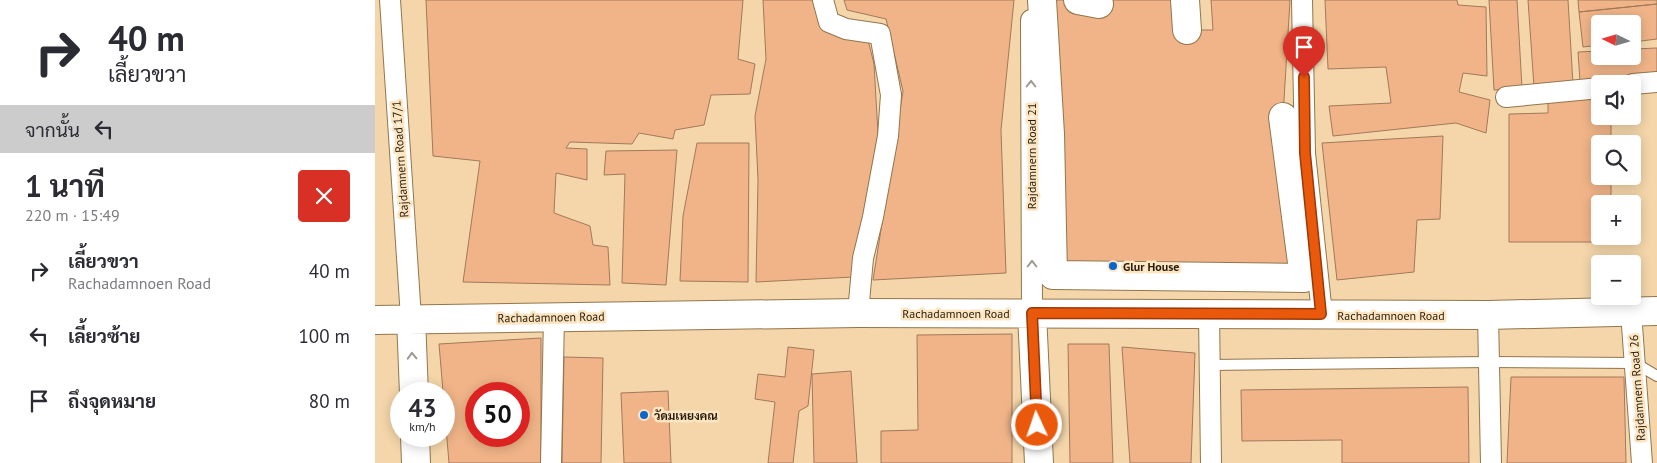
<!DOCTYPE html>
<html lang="th">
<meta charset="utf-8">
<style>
body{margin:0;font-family:"PT Sans",Sarabun,sans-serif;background:#f7f7f7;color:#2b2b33;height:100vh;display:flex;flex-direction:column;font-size:19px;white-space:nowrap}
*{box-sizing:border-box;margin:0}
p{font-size:16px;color:#7c7c81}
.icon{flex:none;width:28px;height:28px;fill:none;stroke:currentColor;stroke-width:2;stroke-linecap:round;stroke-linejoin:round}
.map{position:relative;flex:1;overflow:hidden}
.drawer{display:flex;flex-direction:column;background:#fff;width:375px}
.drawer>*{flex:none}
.hud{background:#fff;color:#2b2b33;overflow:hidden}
.needle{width:32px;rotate:275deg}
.fabs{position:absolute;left:1216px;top:15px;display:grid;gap:10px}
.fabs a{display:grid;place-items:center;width:50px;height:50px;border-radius:5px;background:#fff;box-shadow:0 2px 12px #0003;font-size:25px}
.speed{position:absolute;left:15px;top:382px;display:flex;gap:10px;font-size:25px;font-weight:700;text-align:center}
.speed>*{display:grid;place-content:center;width:65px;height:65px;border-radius:50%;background:#fff;box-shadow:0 2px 12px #0003;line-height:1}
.speed small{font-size:12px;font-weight:400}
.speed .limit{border:8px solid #d22;background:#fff;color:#111}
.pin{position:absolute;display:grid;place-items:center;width:42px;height:42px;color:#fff;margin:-51px -21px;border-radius:50% 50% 50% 0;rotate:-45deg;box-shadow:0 0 5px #0007}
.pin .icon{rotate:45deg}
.me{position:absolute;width:55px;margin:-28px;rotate:357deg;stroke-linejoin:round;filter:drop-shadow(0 0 4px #0008)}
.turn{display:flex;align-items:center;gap:18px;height:105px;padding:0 25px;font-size:22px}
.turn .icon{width:65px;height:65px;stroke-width:2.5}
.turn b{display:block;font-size:35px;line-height:42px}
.then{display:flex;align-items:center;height:48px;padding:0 25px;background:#0003;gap:10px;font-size:19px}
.round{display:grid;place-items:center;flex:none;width:52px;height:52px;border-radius:5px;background:#f7f7f7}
.summary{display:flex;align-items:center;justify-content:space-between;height:85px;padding:0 25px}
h1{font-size:30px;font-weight:700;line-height:38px}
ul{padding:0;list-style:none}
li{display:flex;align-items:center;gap:15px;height:65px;padding:0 25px}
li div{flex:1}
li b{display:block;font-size:19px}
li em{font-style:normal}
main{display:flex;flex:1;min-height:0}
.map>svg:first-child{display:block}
.building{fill:#f0b488;stroke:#a2795b;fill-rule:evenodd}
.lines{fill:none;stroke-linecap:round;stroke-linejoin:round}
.lane-casing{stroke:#91764d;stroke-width:12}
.street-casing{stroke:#91764d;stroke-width:22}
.secondary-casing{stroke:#91764d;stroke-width:30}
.lane{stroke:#fff;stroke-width:10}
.street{stroke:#fff;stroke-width:20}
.secondary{stroke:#fff;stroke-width:28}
.oneway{stroke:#9e9992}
.route-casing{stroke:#983908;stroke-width:12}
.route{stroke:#ea580c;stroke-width:9}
.poi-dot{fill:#0a66cf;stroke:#fde5c1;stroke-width:2}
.labels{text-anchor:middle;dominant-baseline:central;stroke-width:5;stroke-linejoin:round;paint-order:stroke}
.street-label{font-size:12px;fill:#281d0c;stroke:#fde5c1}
.poi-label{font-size:12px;font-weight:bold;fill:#281d0c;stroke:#fde5c1;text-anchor:start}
</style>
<main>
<section class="drawer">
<div class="hud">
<div class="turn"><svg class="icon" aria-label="right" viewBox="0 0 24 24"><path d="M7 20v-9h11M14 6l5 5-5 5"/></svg><div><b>40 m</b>เลี้ยวขวา</div></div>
<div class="then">จากนั้น<svg class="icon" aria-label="left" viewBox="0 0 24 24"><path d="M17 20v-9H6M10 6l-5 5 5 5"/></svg></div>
</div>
<div class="summary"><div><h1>1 นาที</h1><p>220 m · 15:49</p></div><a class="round" style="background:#d93025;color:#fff"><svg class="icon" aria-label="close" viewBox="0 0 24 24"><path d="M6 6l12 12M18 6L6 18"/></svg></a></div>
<ul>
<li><svg class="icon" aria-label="right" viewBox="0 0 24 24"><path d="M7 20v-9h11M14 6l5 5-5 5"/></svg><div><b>เลี้ยวขวา</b><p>Rachadamnoen Road</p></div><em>40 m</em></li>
<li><svg class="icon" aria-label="left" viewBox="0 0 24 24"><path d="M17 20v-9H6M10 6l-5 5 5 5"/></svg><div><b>เลี้ยวซ้าย</b></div><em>100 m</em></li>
<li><svg class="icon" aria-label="arrive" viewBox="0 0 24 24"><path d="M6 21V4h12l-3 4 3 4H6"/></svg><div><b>ถึงจุดหมาย</b></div><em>80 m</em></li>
</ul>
</section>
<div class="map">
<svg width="1282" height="463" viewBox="0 0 1282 463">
<rect width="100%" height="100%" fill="#f5d6aa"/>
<!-- building -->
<path class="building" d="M51 0H368L363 59 380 64 375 94 336 95 329 125 300 130 298 139 264 133 257 144 195 142 191 148 212 149V180L181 173 179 213 215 226 218 245 233 247 235 285 88 282 105 161 58 156Z
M388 0H440L493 40 499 64 503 134 478 277 381 282 383 180 380 116 391 59Z
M469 0H639L626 130 631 273 498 280 528 91 511 19 472 10Z
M667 0H810L812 30H838L836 0H915L908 117 929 278 678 275Z
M950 0H1082L1083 5 1111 7 1112 76 1088 73 1084 92 1115 100 1111 133 1081 123 958 136 954 106 1016 103 1011 67 953 69Z
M1114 0H1142L1147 88 1119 90Z
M1153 0H1193L1198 84 1159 87Z
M1203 0H1282V4L1204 12Z
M1282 4V39L1258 42V24H1225V45L1208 47 1204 12Z
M1282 48V77L1205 81 1203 52 1225 51V56H1258V49Z
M1173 96H1225V116H1236V144H1225V176H1236V204H1225V236H1236V242H1134V114L1173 113Z
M1068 136 1065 219 1042 220 1039 272 962 280 947 143Z
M322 143H374L373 282 305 281 308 216Z
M302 150 291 285 247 283 250 174 229 175 231 151Z
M637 334V463H506V431L543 430 542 335Z
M166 338V463H74L64 344ZM101 394H144V436H101Z
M693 344H734L738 463H695Z
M413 347 439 350 433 406 424 411 418 463H393L400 402 380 399 383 374 410 377Z
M747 347 820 353 816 463H755Z
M189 357 228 358 226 463H187Z
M476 371 482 463H439L437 374Z
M1136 377H1249L1251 463H1132Z
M1093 387 1094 463H967V440L867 441 866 390Z
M293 391 296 463H249L246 393Z"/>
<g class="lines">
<!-- lane casing -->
<g class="lane-casing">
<path id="lane" d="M835 365 1115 362 1260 363 1282 376"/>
</g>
<!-- street casing -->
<g class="street-casing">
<path id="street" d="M15 0 36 318
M448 0 454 22 471 29 505 34 516 95 513 136 498 217 488 258 483 313
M927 0 930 153 947 314
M656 20 657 313
M1258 84 1282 82
M1131 97 1225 88
M1256 312 1267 463
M834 314 836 463
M1113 315 1116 463
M176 463 179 317"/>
</g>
<!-- secondary casing -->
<g class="secondary-casing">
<path id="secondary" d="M667 0 675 134 678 275 929 278 908 117
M703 0 724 4 723 0
M810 0 812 30
M657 313 664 463
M36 318 39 394
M0 320 483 313 1113 315 1282 311
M40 436 41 463"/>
</g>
<!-- lane -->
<use href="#lane" class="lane"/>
<!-- street -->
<use href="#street" class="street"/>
<!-- secondary -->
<use href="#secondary" class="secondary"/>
</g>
<!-- one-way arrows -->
<defs><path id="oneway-chevron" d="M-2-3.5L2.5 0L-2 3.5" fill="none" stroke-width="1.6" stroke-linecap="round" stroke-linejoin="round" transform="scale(1.25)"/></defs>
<g class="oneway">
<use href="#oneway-chevron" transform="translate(656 84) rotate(-90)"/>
<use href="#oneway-chevron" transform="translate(657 264) rotate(-90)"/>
<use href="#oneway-chevron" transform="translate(37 356) rotate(-92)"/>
</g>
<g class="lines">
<!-- route casing -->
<g class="route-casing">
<path id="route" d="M662 425 657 313 946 314 930 153 929 77"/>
</g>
<!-- route -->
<use href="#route" class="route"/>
</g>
<!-- markers -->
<g class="poi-dot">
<circle cx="738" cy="266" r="5"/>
<circle cx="269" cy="415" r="5"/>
</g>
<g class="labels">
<!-- street labels -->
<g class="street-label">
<text transform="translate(656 156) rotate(-90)">Rajdamnern Road 21</text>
<text transform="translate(25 159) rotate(-94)">Rajdamnern Road 17/1</text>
<text x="581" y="313">Rachadamnoen Road</text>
<text x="1016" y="315">Rachadamnoen Road</text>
<text transform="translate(176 317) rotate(-1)">Rachadamnoen Road</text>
<text transform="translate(1262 388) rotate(-94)">Rajdamnern Road 26</text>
</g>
<!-- poi labels -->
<g class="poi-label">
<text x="748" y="266">Glur House</text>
<text x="279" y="415">วัดมเหยงคณ</text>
</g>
</g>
</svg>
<div class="fabs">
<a><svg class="needle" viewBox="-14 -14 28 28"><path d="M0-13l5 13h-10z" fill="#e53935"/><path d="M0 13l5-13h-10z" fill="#7c7c81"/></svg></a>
<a><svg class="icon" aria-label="sound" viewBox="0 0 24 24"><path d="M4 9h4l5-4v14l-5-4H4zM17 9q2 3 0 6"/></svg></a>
<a><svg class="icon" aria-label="search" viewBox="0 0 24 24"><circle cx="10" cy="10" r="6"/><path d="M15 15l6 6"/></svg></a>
<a>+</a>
<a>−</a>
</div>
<div class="speed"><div>43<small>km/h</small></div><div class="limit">50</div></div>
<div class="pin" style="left:929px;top:77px;background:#d93025"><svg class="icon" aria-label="arrive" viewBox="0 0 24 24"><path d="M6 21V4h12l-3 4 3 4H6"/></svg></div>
<svg class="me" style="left:662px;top:425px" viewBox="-20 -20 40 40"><circle r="17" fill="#ea580c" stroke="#fff" stroke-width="3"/><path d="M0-11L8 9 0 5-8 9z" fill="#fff"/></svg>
</div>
</main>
